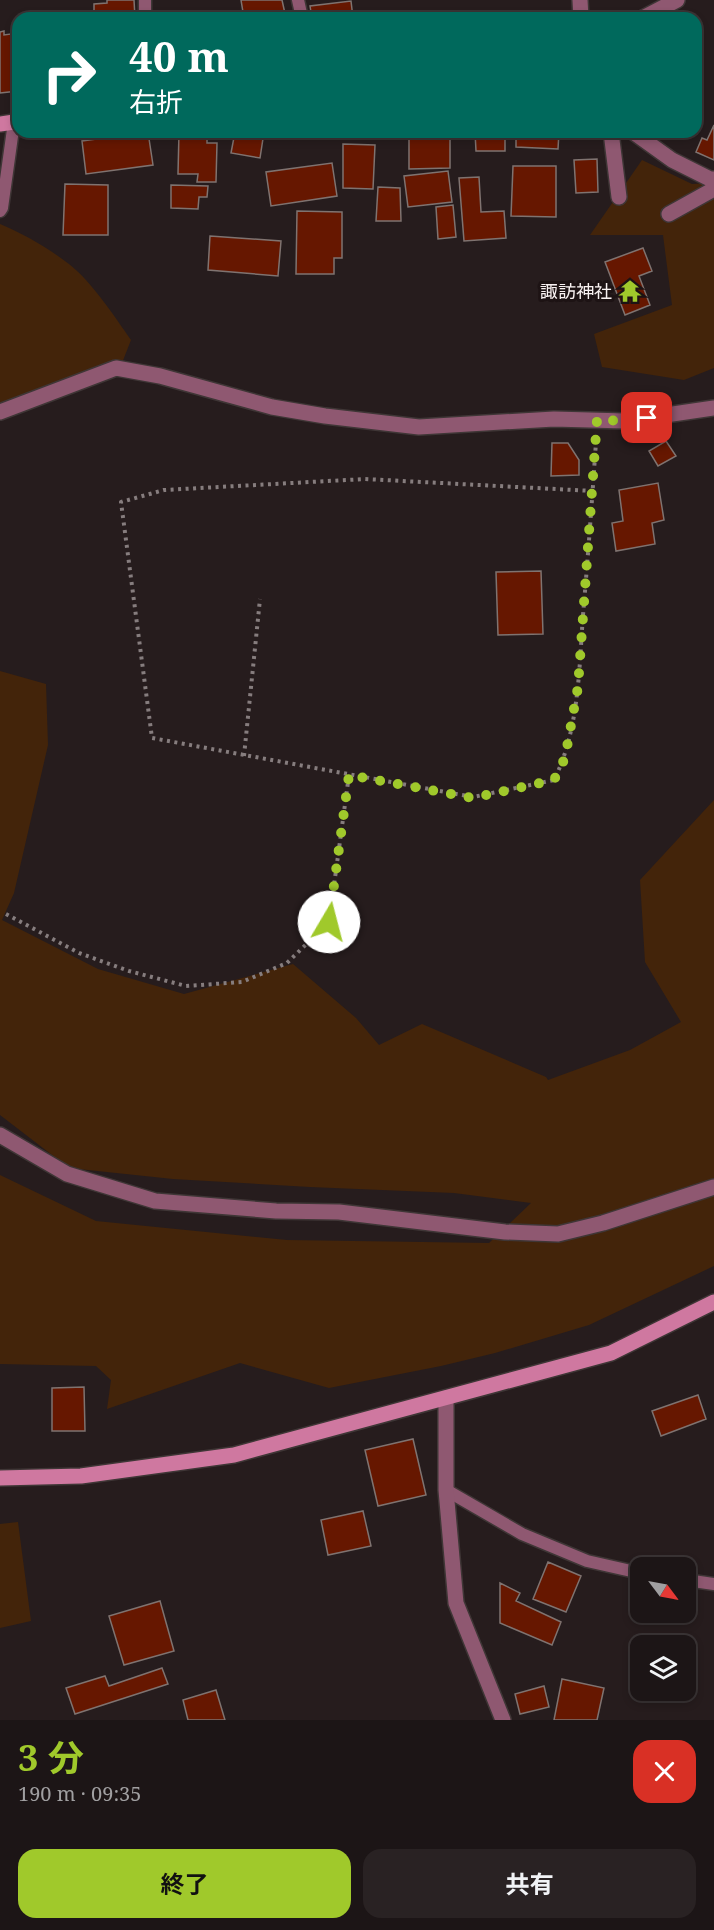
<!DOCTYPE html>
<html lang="ja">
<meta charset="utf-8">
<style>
body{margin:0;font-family:"Noto Serif","Noto Sans JP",serif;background:#292223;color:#f1f3f6;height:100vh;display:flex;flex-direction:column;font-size:22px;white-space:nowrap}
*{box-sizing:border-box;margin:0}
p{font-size:20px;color:#a09fa1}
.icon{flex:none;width:33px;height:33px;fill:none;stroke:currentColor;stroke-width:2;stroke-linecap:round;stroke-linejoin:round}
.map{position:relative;height:1720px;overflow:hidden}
.panel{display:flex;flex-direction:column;background:#1c1516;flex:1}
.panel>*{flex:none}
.hud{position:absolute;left:12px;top:12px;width:690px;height:126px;border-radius:18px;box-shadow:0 3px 9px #0003,0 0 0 2px #3a3435;background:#00695c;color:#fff;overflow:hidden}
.needle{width:39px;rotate:122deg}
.tools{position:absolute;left:630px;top:1557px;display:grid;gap:12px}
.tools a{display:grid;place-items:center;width:66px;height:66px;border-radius:12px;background:#1c1516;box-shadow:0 3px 9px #0003,0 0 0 2px #3a3435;font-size:30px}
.pin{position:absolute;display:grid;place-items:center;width:51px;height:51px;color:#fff;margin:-26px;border-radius:12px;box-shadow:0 3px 9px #0006}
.me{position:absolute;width:66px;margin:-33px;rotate:8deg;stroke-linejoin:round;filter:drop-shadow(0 0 4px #0008)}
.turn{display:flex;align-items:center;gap:21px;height:126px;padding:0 18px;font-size:27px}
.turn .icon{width:78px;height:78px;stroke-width:2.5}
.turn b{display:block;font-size:42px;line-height:51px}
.round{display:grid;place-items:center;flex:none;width:63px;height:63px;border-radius:18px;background:#292223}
.head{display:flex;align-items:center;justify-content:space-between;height:102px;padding:0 18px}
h1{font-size:36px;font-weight:700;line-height:45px;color:#a0c92b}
.button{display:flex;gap:12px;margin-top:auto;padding:12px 18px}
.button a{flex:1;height:69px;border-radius:18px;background:#a0c92b;color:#111;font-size:24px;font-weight:700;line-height:69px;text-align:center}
.button a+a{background:#292223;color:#f1f3f6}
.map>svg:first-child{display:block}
.green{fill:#43240a}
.building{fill:#661700;stroke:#7f7370;stroke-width:1.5}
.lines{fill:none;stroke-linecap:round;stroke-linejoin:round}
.lane-casing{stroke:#3f3636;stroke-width:15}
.street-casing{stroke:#3f3636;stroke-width:18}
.secondary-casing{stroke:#3f3636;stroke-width:18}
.path{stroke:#867d7e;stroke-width:4;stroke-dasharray:3 4.5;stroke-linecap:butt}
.lane{stroke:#8f5871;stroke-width:12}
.street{stroke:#8f5871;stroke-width:15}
.secondary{stroke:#cf78a0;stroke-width:15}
.route{stroke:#a0c92b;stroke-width:10;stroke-dasharray:0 18}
.labels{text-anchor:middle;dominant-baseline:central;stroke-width:6;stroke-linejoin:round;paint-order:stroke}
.poi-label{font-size:18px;fill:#f8f1f1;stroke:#1d1314;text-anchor:end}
</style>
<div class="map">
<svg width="714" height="1720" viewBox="0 0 714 1720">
<rect width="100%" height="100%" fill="#261c1d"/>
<!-- green -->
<path class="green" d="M642 160 692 184 714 183V368L684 380 602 367 594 334 672 305 663 235H590Z
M0 224C24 234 48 248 69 264 91 281 115 317 131 340L122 363 0 421Z
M0 671 46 684 48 745 14 893 2 920 98 969 184 994 293 964 356 1018 379 1045 422 1024 546 1077 548 1080 630 1050 681 1022 645 962 640 880 714 800V1266L589 1325 495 1353 441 1366 329 1388 240 1363 107 1409 111 1380 96 1366 0 1364V1175L96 1221 287 1240 489 1243 531 1203 454 1193 310 1187 173 1179 69 1168 0 1115Z
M18 1522 31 1621 0 1628V1524Z"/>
<!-- building -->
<path class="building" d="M107 0H134L135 18H94V4L107 3Z
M241 0H282L286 18H244Z
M351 1 353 18H312L310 6Z
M4 31V35L18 33V54L12 55 13 59 18 58V91L0 93V32Z
M714 125V160L696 152 702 138 707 140Z
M148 132 153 165 86 174 82 141Z
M179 132H207V143H217L216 182H197L198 174H178Z
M235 132H264L260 158 231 153Z
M409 132H450V168L409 169Z
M475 132H505V151H476Z
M516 132H559L558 149 516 147Z
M567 132H594L595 137 568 138Z
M343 144 375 145 373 189 343 188Z
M597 159 598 192 576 193 574 160Z
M332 163 337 196 271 206 266 172Z
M513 166H556V217L511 216Z
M448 171 452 202 408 207 404 176Z
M479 177 481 212 504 211 506 238 464 241 459 178Z
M65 184 108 185V235H63Z
M171 185 208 186 207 197H199L198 209 171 208Z
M378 187 400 188 401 221H376Z
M453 205 456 237 438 239 436 207Z
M297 211 342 212V258H334V274H296Z
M210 236 281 241 278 276 208 270Z
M643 248 652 271 639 276 650 305 625 315 605 262Z
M666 441 676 456 658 466 649 451Z
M552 443H568L579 460V475L551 476Z
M658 483 664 520 652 523 655 544 616 551 612 523 623 521 619 490Z
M541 571 543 634 498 635 496 572Z
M84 1387 85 1431H52V1388Z
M698 1395 706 1419 661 1436 652 1411Z
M413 1439 426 1495 378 1506 365 1450Z
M363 1511 371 1546 328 1555 321 1520Z
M548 1562 581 1576 566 1612 533 1599Z
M500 1583 520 1593 516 1601 561 1622 552 1645 500 1623Z
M160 1601 174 1651 124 1665 109 1616Z
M162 1668 168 1684 75 1714 66 1688 105 1676 109 1686Z
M562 1679 604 1688 597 1720H554Z
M544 1686 549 1707 520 1714 515 1694Z
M216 1690 225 1720H188L183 1700Z"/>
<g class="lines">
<!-- lane casing -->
<g class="lane-casing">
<path id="lane" d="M145 0V18
M298 0 302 18
M0 211 2 208 14 122
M446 1490 522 1534 587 1561 640 1573
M686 1580 714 1584"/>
</g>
<!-- street casing -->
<g class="street-casing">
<path id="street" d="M580 0 581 18
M643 18 677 0
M611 132 619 197
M633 132 672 160 710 179H714
M669 214 714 189
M0 412 116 368 160 376 272 407 325 416 419 427 554 419 625 421 714 408
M0 1135 67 1174 155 1201 276 1211 339 1212 505 1232 558 1234 603 1223 714 1187
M446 1398V1490L456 1603 503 1720"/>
</g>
<!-- secondary casing -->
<g class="secondary-casing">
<path id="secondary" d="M0 124 14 122
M0 1478 81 1476 234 1455 611 1353 714 1302"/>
</g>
<!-- path -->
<path class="path" d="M593 491 365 479 164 490 121 502 152 738 473 797 554 780C579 730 579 670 583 615 588 557 592 500 596 442
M244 756 260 599
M6 914 79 953 129 971 186 986 242 982 287 963 329 922 349 775"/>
<!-- lane -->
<use href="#lane" class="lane"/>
<!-- street -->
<use href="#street" class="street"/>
<!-- secondary -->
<use href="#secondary" class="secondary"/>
</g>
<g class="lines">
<!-- route -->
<path class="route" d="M329 922 349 775 473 798 554 780 565 758 578 687 597 420 625 421 647 418"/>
</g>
<!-- icons -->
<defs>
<g id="temple-bare" transform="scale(1.8)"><path d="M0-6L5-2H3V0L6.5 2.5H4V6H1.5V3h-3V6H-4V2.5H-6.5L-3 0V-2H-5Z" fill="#a0c92b" stroke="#1d1314" stroke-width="2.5" paint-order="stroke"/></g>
</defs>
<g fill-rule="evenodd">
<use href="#temple-bare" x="630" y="291"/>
</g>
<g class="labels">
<!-- poi labels -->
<g class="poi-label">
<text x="612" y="291">諏訪神社</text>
</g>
</g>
</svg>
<div class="tools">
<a><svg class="needle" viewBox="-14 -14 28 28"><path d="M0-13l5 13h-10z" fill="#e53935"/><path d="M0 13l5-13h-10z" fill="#a09fa1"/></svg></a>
<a><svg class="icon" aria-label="layers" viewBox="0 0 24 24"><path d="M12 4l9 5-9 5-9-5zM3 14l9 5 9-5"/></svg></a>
</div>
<div class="pin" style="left:647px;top:418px;background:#d93025"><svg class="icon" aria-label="arrive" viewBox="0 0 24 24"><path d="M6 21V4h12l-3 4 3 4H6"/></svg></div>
<svg class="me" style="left:329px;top:922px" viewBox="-20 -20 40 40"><circle r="19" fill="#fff"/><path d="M0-13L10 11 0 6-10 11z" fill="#a0c92b"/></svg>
<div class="hud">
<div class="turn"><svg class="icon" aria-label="right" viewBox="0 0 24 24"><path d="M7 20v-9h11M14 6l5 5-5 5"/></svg><div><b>40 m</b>右折</div></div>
</div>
</div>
<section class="panel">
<div class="head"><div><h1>3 分</h1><p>190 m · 09:35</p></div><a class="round" style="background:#d93025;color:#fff"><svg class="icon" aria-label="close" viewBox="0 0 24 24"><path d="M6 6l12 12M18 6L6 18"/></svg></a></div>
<div class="button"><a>終了</a><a>共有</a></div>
</section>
